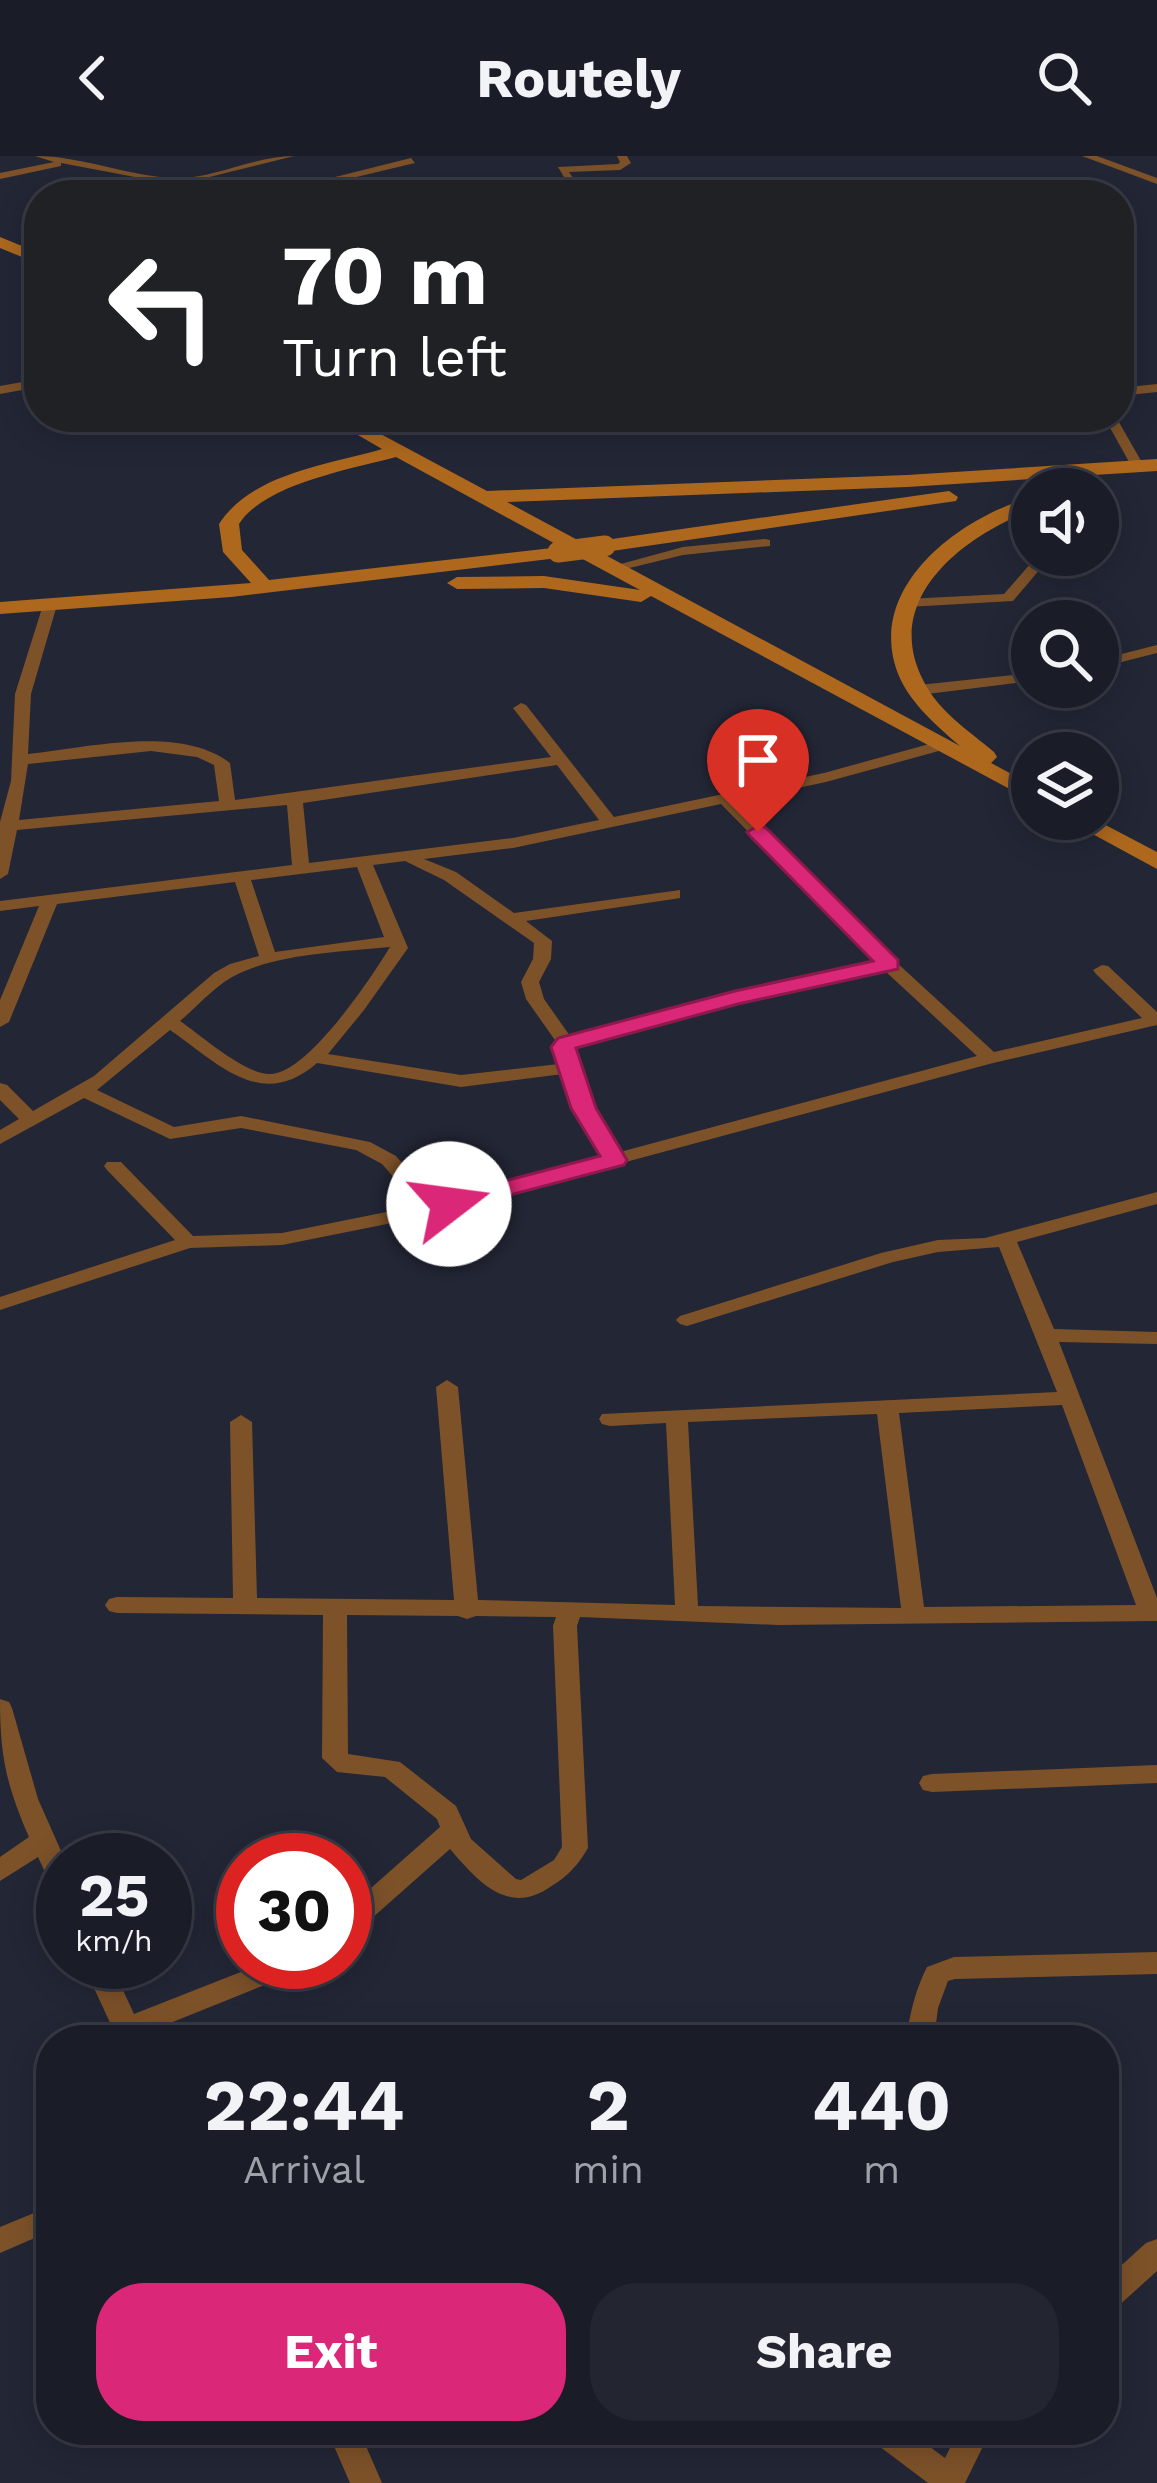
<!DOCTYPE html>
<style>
body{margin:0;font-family:"Work Sans",sans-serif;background:#232530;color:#f1f3f6;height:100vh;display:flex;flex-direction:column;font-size:45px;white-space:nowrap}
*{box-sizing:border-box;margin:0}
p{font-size:39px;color:#9fa1a8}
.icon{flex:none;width:66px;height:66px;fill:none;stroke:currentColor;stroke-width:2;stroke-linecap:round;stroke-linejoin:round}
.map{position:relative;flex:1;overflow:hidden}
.panel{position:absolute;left:36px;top:1869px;width:1083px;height:420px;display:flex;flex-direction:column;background:#1a1c28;border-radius:48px;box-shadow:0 6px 30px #0003,0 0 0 3px #383a45}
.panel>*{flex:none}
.top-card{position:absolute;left:24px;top:24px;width:1110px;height:252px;border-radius:48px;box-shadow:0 6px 30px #0003,0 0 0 3px #383a45;background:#202124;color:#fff;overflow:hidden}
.fabs{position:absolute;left:1011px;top:312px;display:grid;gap:24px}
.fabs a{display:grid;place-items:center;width:108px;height:108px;border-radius:50%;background:#1a1c28;box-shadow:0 6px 30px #0003,0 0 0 3px #383a45;font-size:60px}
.speed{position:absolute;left:36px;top:1677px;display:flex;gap:24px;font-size:60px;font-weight:700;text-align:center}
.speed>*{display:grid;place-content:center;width:156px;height:156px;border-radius:50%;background:#1a1c28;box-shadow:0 6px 30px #0003,0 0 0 3px #383a45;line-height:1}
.speed small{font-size:30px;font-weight:400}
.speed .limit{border:18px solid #d22;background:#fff;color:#111}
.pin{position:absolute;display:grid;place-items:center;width:102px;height:102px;color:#fff;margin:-123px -51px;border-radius:50% 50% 50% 0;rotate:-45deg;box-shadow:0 0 12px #0007}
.pin .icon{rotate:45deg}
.me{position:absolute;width:132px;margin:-66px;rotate:75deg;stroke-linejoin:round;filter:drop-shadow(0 0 9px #0008)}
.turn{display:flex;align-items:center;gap:42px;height:252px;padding:0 60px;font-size:54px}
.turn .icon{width:156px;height:156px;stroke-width:2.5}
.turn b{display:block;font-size:84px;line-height:102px}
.eta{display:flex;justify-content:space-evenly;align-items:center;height:204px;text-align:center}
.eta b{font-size:72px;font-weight:700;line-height:84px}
.button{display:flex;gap:24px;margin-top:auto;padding:24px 60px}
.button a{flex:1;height:138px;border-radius:48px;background:#db2777;color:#fff;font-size:48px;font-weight:700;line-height:138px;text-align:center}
.button a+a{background:#232530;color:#f1f3f6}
header{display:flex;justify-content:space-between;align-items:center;height:156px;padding:0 60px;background:#1a1c28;font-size:54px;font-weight:700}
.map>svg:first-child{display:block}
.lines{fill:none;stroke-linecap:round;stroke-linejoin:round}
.street{fill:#7d5229;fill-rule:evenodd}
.secondary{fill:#ad681e;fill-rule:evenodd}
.secondary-bridge{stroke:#ad681e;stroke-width:21}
.route{fill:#db2777;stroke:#8e194d;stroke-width:3}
</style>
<header><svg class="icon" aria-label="back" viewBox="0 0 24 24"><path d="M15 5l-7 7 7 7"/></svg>Routely<svg class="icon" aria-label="search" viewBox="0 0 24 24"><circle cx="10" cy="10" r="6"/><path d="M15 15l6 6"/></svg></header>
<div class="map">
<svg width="1157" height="2327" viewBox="0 0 1157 2327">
<rect width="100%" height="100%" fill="#232635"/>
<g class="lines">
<!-- street -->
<path class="street" d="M35 0C82 0 127 20 174 22 210 24 254 0 294 0L177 29 61 7V10L0 23V17L54 6Z
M617 0H627L631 7 620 14 569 16 581 33 578 39H568L571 33 558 11 618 8 620 6Z
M1082 0H1097L1157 22V28Z
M411 2 415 7 281 39H263Z
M457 23 461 28 419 39H402Z
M39 223V231L0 238V230Z
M1157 228V236L1119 240V232Z
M1104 261H1116L1144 310 1143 313H1133Z
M765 383 770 384V390L683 399 613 416 606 412 683 391Z
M1038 399H1052L1013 445 907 451 900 447 907 443 1004 438Z
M50 445 57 449 31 538 28 598C86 592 180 568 230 607L235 644 551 601 513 552 521 547 526 549 614 661 824 617 940 585 946 587V593L826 626 736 645 895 805 994 896 1142 862 1096 818 1093 814 1102 809 1108 810 1157 856V869L993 907 422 1061 282 1089 190 1092 0 1154V1141L175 1084 107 1014 104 1010 107 1006H121L193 1080 282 1077 426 1048 410 1040 382 1008 356 994 241 972 170 983 84 942 0 988V974L19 963 0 944V927L7 929 33 955 94 920 214 817 230 808 259 800 235 726 57 748 9 866 0 871V844L39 750 0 755V745L292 709 287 649 17 674 8 718 0 723V666L11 625 15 538 43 449ZM151 595 197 601 214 609 219 645 19 664 28 608ZM557 609 599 664 513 682 309 707 303 647ZM721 648 876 806 735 837 570 880 544 843 539 826 551 803 552 785 526 765 674 743 680 742V734L514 757 456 716 424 703 513 692ZM405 705 444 724 534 787 533 803 521 826 526 843 557 887 555 894 559 908 461 919 328 898 364 854 408 792 373 709ZM357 711 384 781 275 796 251 724ZM390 791C372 821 306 920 269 918 243 917 202 880 180 865 199 849 217 827 240 817 285 797 341 796 390 791ZM885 815 977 900 620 996 594 952 574 890 737 847ZM170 874C218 907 261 956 317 907L461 931 563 918 574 952 603 1000 449 1042 424 1032 396 1000 370 986 241 960 174 971 97 934Z
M1157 489V497L1098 512V504Z
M1032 517V525L919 539 911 534 919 529Z
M1157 1036V1048L1017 1086 1054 1173 1157 1176V1188L1059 1186 1157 1442V1465L778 1469 580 1461 577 1470 588 1692C576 1712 567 1721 547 1733 506 1759 476 1723 450 1693L354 1778 345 1781V1755L440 1671 437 1663 385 1621 337 1616 322 1602 323 1459 117 1457 109 1455 105 1449 109 1443 117 1441 233 1442 230 1266 241 1259 252 1266 257 1442 454 1444 436 1231 447 1224 458 1231 478 1444 675 1449 666 1267 610 1270 602 1268 599 1263 602 1258 1057 1236 999 1091 938 1096 893 1106 687 1170 680 1168 676 1164 680 1160 881 1097 938 1084 985 1082ZM1062 1249 1136 1449 924 1451 899 1257ZM877 1258 901 1452 698 1450 688 1266ZM347 1459 458 1460 467 1463 476 1460 556 1461 553 1470 562 1691 554 1704 521 1724 516 1723 471 1683 456 1650 400 1606 348 1598Z
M0 1543 9 1546 12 1552 38 1643 65 1704 63 1739 54 1736 38 1701 0 1725V1701L29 1681C6 1628 0 1600 0 1543Z
M1157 1609V1627L932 1636 923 1634 919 1627 923 1620 932 1618Z
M1157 1796V1818L955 1823 948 1825 938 1852 934 1884H906C910 1857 915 1835 927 1811L954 1801Z
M82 1806H110L134 1858 266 1806H308L304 1813 143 1878 144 1884H118Z
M51 2050V2075L0 2097V2071Z
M1157 2083V2115L1115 2153 1104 2157V2125L1146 2087Z
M327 2274H359L382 2327H350Z
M866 2274H907L945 2302 959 2274H991L965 2327H928L871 2284Z"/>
<!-- secondary -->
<path class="secondary" d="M0 81 39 97V108L0 92Z
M327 261H349L487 335 907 319 1157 303V315L907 331 507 346 960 590C937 570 911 548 899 520 863 433 958 362 1032 341V354C964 380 881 442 923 524 937 554 969 575 994 596L997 601 991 607 1032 629V645L651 440 641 446 544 432 457 433 447 427 457 421 544 420 640 434 566 394 565 400 558 402 231 441 0 458V446L251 427 223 396 219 368C252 317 328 309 382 293ZM396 301 561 391 269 424 242 394 239 368C264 328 352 313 396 301Z
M949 335 958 341 956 345 605 396 595 390 605 384Z
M1065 663H1094L1157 696V713Z"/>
<!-- secondary-bridge -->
<path class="secondary-bridge" d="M558 396 605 390"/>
</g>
<!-- route -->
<path class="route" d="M758 670 765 671 898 804V813L738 848 576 892 596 952 627 1004 624 1009 449 1055 440 1053 436 1048 440 1042 600 1000 571 952 551 891 558 882 735 835 873 805 750 680 747 676Z"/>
</svg>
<div class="fabs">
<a><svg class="icon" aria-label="sound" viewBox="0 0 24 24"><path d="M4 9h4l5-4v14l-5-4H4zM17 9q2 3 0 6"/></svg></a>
<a><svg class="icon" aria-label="search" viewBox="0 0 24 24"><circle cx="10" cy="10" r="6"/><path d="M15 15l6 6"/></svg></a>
<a><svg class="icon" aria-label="layers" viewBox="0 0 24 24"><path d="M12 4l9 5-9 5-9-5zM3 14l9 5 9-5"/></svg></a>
</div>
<div class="speed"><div>25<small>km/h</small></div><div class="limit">30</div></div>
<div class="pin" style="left:758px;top:676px;background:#d93025"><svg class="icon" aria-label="arrive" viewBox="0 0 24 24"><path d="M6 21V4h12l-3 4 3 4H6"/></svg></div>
<svg class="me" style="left:449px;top:1048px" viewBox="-20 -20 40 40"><circle r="19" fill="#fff"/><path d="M0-13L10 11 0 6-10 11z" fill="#db2777"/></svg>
<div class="top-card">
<div class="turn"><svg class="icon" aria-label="left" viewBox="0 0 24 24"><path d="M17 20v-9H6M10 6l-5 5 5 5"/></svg><div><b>70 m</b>Turn left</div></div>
</div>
<section class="panel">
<div class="eta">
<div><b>22:44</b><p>Arrival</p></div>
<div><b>2</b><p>min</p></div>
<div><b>440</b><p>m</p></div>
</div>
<div class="button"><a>Exit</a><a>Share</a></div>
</section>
</div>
